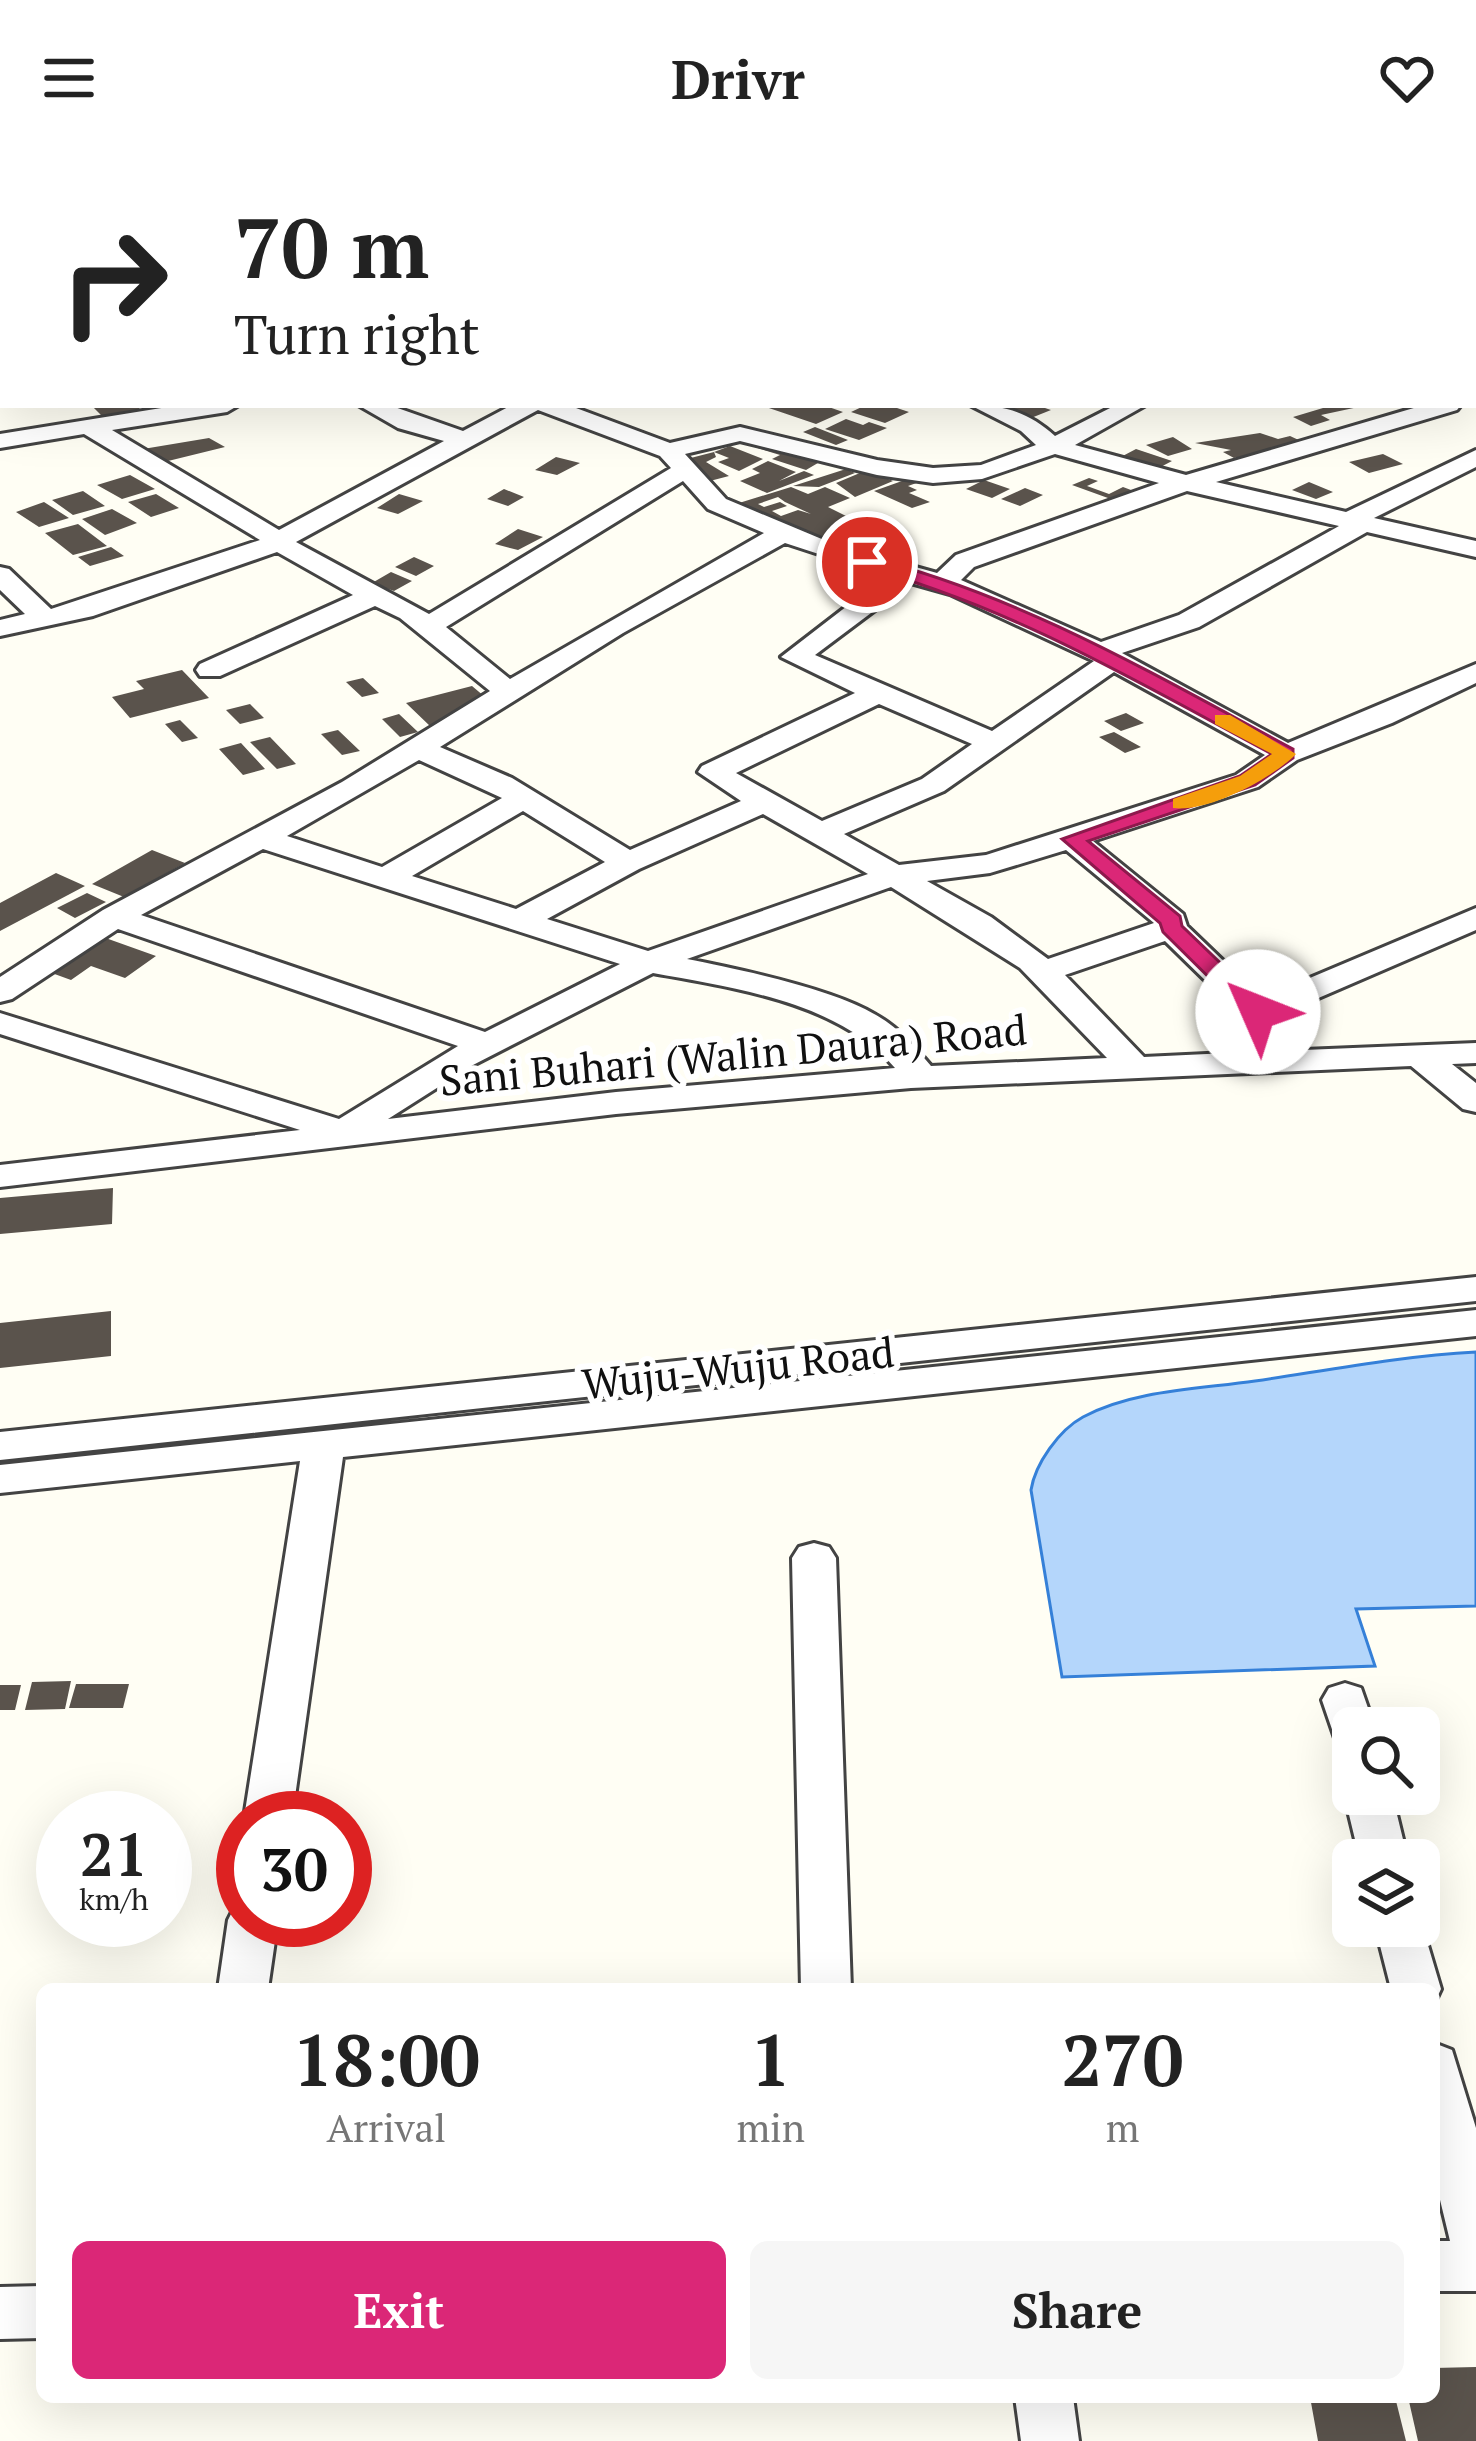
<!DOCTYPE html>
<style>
body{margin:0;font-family:"PT Serif",serif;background:#f6f6f6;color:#222;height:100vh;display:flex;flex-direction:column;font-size:45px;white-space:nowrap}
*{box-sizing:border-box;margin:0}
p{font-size:39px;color:#767676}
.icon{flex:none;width:66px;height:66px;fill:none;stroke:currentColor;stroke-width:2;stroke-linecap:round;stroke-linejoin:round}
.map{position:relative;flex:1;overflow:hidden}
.details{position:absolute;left:36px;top:1827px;width:1404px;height:420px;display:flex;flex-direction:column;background:#fff;border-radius:18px;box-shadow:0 12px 48px #0002}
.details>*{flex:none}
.top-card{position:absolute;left:0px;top:0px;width:1476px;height:252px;box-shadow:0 12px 48px #0002;background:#fff;color:#222;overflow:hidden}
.buttons{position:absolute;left:1332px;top:1551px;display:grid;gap:24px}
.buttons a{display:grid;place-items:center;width:108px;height:108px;border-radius:18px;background:#fff;box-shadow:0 12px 48px #0002;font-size:60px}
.speed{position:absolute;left:36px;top:1635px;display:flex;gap:24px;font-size:60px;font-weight:700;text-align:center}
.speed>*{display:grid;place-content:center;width:156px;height:156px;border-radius:50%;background:#fff;box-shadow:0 12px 48px #0002;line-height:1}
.speed small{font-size:30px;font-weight:400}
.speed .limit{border:18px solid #d22;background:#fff;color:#111}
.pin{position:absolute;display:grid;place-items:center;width:102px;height:102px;color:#fff;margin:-51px;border:6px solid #fff;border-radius:50%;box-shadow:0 3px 12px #0007}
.me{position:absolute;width:132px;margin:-66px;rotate:314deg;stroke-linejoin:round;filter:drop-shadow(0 0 9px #0008)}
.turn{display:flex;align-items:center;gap:42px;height:252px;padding:0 36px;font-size:54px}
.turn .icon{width:156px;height:156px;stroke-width:2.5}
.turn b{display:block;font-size:84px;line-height:102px}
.eta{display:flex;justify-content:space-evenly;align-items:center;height:204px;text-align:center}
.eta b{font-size:72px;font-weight:700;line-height:84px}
.primary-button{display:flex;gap:24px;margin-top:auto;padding:24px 36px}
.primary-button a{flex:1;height:138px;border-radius:18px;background:#db2777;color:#fff;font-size:48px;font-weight:700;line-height:138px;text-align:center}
.primary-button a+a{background:#f6f6f6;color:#222}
header{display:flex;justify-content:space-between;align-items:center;height:156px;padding:0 36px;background:#fff;font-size:54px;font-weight:700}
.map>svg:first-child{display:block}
.water{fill:#b4d6fb;stroke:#3580d8;stroke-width:3}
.building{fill:#5a534c;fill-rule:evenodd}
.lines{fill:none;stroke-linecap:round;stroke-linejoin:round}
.minor-casing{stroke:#434343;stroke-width:6}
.minor{fill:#fff;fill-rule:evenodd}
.route{fill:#db2777;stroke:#8e194d;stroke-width:3}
.slow{fill:#f59e0b}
.labels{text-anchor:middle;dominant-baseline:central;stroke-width:12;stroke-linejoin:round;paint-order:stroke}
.street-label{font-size:42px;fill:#101010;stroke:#fff}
</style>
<header><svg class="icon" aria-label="menu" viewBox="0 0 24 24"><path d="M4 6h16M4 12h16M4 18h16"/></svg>Drivr<svg class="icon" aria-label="heart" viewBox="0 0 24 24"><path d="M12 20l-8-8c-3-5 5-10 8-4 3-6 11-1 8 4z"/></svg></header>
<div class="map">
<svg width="1476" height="2285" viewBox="0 0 1476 2285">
<rect width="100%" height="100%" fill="#fffef4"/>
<!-- water -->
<path class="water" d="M1476 1196V1450L1356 1453 1375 1510 1062 1521 1031 1334C1035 1308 1059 1274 1083 1261 1133 1234 1200 1233 1255 1225 1329 1214 1401 1200 1476 1196Z"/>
<!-- building -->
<path class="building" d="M91 249H136L141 254 104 262Z
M823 249 843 256 816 268 763 250Z
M866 249H888L909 256 885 267 851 256Z
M1036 249 1051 254 1031 262 996 250Z
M1333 249 1363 250 1321 259 1330 264 1311 270 1293 261Z
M846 263 863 269 869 266 887 272 859 284 825 273Z
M815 271 848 284 836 289 803 276Z
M1260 277 1278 283 1290 280 1303 286 1234 302 1223 296 1231 294 1195 287Z
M747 280 823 304 806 314 772 303 780 299 732 284Z
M1173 281 1192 293 1168 300 1146 289Z
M209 282 225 291 164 306 143 293Z
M730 290 763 303 739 315 718 306 729 302 714 296Z
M1136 293 1172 305 1153 315 1117 303Z
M714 296 716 301 706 306 729 320 706 326 679 305Z
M1383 298 1403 308 1369 317 1349 306Z
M556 301 580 307 557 319 535 314Z
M768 305 796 316 779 325 804 315 814 319 767 337 740 325 760 317 752 313Z
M846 313 855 317 819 331 793 330Z
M867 314 893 325 855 341 836 327Z
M130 319 155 333 122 343 97 329Z
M916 320 925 324 908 330 917 334 909 337 930 346 912 352 874 335Z
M1089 322 1098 325 1087 330 1109 338 1123 331 1139 337 1119 346 1072 329Z
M984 324 1010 333 992 342 966 333Z
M1309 326 1333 336 1316 343 1292 334Z
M791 331 808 338 825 331 850 342 828 351 870 372 819 389 739 347ZM778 341 785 346 811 358 798 354 781 360 772 355 787 350 780 346 764 351 758 348Z
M1025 332 1043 339 1020 350 1001 343Z
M504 333 524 341 508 350 487 343Z
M83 335 105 350 73 359 52 344Z
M156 338 179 352 151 361 128 346Z
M399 338 423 345 398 358 377 352Z
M44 346 69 362 39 371 16 356Z
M112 353 137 367 105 379 82 363Z
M78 368 107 390 73 399 45 377Z
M518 373 543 381 518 394 495 388Z
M882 377 900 385 885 394 858 386Z
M111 391 124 400 90 410 78 401Z
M414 401 434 410 416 420 395 411Z
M391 416 412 425 394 435 372 427Z
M182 514 209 542 130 562 112 541 144 533 136 525Z
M363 522 379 537 362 541 346 526Z
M472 530 491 546 431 571 406 547Z
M250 548 264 562 240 568 226 554Z
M1126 557 1144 567 1121 575 1104 565Z
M399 558 418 576 400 581 382 563Z
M180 564 198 582 182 586 165 568Z
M338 574 360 595 342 599 321 578Z
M1114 576 1141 591 1125 597 1099 581Z
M270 581 296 608 277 613 250 586Z
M241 587 265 613 243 619 219 593Z
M152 694 185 707 124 741 92 728Z
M56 717 85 730 0 775V747Z
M87 737 106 746 75 762 57 752Z
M100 780 156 800 125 822 91 810 71 824 49 816Z
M113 1032 112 1068 0 1078V1042Z
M111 1155V1200L0 1212V1167Z
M71 1525 65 1553 25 1554 32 1526Z
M76 1528H129L123 1552H69Z
M0 1529H21L15 1554H0Z
M1476 2211V2285H1418L1408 2241H1434V2212Z
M1310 2241H1395L1406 2285H1318Z"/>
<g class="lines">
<!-- minor casing -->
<g class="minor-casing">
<path id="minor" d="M4 0H27L3 4Z
M178 0H201L176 3Z
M356 0H377L354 3Z
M528 0H553L555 3H530Z
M766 0H797L764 3Z
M802 0H834L800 3Z
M939 0H967L969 3H941Z
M1257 0H1280L1282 3H1259Z
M1348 0H1378L1346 3Z
M0 24H3V36H0Z
M0 61H3V73H0Z
M0 114H3V126H0Z
M3 175V189L0 190V176Z
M1473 208 1476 209V223L1473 222Z
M180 249H239L227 256 112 274 279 374 444 285 398 272 358 249H389L463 275 512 249H568L670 287 740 271 877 304 933 312 981 309 1036 289 1021 275 970 249C1004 249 1029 256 1055 280L1116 249H1146L1075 289 1186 319 1424 249H1461L1457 254 1216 326 1346 356 1476 294V311L1374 362 1476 385V401L1367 376 1199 471 1122 497 1288 587 1476 508V527L1392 567 1297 604 1258 631 1093 685 1183 758 1187 770 1262 842 1476 752V774L1279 859 1304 894 1476 887V907L1452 908 1476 927V956L1463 953 1411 910 911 932 616 958 0 1031V1009L300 974 0 878V857L339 963 458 890 118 773 12 843 0 846V821L103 754 342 626 490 535 400 462 375 450 220 520H200L196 514 200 508 353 439 277 396 93 460 0 480V464L25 458 0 434V411L9 413 51 453 260 384 84 278 0 292V278ZM538 254 660 300 671 312 429 458 296 386ZM740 285 877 319 933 327 982 323 1055 298 1159 327 956 399 937 417 836 389 726 343 685 298ZM683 325 708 353 764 377 510 523 446 471ZM1187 335 1339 370 1179 459 1101 486 961 424 974 411ZM785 387 886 420 781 501 855 537 702 610 698 616 741 645 630 694 512 622 440 591 623 477ZM911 427 950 438 1094 505 992 575 815 499ZM1114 516 1265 599 1236 619 986 699 899 709 844 678 944 635ZM879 548 972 588 922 623 822 665 736 617ZM419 604 502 642 382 711 287 680ZM523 655 605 706 516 753 412 720ZM763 658 868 718 648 795 547 763 639 713ZM263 693 620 808 485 876 141 759ZM1066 694 1154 767 1048 803 991 761 927 725 990 717ZM891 731 1020 812 1107 902 931 910C914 890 899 872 876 859 834 833 738 813 687 803ZM1165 785 1252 870 1270 895 1144 901 1065 819ZM653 817C735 832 839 846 895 912L616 936 388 963 473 909Z
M1476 1121V1145L0 1304V1276Z
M1476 1154V1180L343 1301 292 1662H244L300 1305 0 1337V1309Z
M814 1387 829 1391 836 1402 851 1833H801L792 1402 799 1391Z
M1345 1527 1361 1532 1375 1572H1353V1593L1337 1588 1322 1544 1329 1532Z
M1353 1625V1638H1392L1408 1704H1360L1344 1638Z
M243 1747V1764H278L268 1833H218L228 1764 235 1750Z
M1419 1759 1441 1833 1434 1848V1833H1391L1375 1770H1419Z
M1434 1887 1452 1894 1476 1972V2135H1434V2085H1450L1434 2019Z
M42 2130V2182L0 2183V2131Z
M1015 2241H1073L1079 2285H1021Z"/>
</g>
<!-- minor -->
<use href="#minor" class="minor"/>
</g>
<!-- route -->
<path class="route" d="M867 401C1020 439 1155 519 1293 593V602L1255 629 1088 685 1180 760 1182 770 1266 851V861H1249L1163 776 1160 767 1062 683 1240 620 1272 598C1138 526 1008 449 860 410V402Z"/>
<!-- slow -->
<path class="slow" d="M1215 559H1230L1296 598C1273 622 1207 657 1173 652V643L1240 620 1272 598 1215 568Z"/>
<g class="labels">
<!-- street labels -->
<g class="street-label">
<text transform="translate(733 898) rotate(-5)">Sani Buhari (Walin Daura) Road</text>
<text transform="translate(738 1211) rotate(-6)">Wuju-Wuju Road</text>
</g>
</g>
</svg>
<div class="buttons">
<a><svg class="icon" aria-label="search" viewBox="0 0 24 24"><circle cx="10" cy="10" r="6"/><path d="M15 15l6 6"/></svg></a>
<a><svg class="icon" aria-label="layers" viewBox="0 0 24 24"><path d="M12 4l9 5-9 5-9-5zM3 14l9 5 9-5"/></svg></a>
</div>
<div class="speed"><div>21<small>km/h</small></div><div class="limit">30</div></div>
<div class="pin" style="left:867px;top:406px;background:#d93025"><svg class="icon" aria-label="arrive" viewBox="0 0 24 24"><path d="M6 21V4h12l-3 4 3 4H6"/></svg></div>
<svg class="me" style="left:1258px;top:856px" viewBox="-20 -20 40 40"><circle r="19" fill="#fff"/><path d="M0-13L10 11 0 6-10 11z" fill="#db2777"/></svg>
<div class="top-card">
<div class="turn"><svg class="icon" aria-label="right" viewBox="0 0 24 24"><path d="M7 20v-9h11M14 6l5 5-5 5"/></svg><div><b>70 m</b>Turn right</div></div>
</div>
<section class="details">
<div class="eta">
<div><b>18:00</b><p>Arrival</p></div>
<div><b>1</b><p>min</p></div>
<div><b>270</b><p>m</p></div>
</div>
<div class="primary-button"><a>Exit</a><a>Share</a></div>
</section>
</div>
